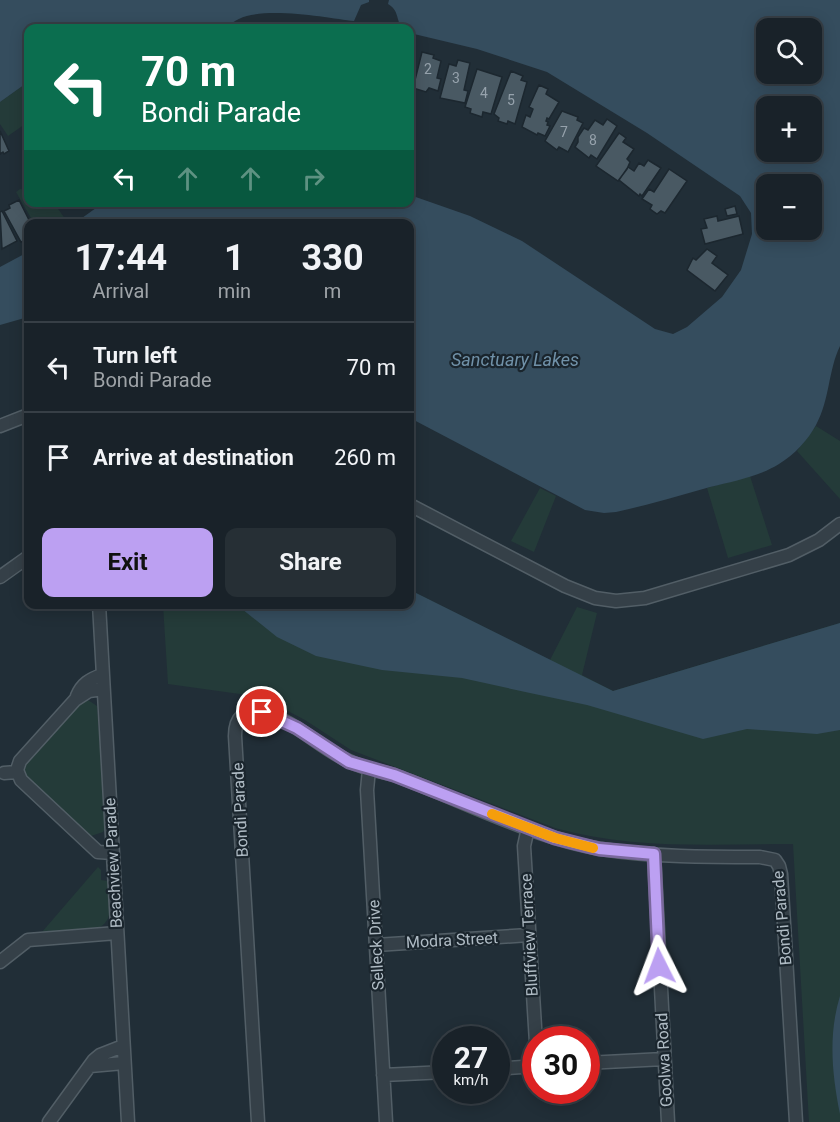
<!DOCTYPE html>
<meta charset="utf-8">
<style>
body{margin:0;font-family:Roboto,sans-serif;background:#262f35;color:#f1f3f6;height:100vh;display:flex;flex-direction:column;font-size:22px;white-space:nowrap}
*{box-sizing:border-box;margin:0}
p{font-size:20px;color:#9fa4a8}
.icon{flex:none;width:33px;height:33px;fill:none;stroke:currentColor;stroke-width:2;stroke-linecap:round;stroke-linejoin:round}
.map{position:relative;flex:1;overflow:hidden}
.details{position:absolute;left:24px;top:219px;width:390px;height:390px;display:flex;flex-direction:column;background:#192229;border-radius:12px;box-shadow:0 3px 15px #0003,0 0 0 2px #373f46}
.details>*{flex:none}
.banner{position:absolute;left:24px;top:24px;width:390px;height:183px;border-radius:12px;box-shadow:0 3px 15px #0003,0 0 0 2px #373f46;background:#0b6e4f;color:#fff;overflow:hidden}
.fabs{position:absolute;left:756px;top:18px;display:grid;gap:12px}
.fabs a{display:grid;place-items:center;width:66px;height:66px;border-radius:12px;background:#192229;box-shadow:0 3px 15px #0003,0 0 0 2px #373f46;font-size:30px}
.speed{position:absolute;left:432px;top:1026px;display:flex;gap:12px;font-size:30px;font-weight:700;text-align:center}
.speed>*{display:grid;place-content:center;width:78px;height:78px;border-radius:50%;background:#192229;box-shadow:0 3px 15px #0003,0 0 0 2px #373f46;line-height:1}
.speed small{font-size:15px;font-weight:400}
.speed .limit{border:9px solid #d22;background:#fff;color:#111}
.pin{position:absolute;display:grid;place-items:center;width:51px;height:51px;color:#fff;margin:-26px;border:3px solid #fff;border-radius:50%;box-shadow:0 2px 6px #0007}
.me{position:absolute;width:66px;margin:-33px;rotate:357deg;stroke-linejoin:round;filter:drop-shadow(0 0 4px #0008)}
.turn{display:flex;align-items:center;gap:21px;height:126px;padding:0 18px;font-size:27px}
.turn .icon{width:78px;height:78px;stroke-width:2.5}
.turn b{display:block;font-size:42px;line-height:51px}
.lanes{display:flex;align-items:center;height:57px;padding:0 18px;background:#0003;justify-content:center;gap:30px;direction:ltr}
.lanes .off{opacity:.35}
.eta{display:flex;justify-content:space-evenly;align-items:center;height:102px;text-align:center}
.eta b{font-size:36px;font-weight:700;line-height:42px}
.button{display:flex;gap:12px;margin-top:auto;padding:12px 18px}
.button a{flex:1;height:69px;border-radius:12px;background:#bca0f2;color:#111;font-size:24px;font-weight:700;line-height:69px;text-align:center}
.button a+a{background:#262f35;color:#f1f3f6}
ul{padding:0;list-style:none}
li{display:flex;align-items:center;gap:18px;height:90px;padding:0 18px;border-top:2px solid #373f46}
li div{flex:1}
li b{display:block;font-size:22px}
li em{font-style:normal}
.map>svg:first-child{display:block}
.green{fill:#243b39}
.water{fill:#354d5e;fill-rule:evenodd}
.building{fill:#495963;stroke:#1c272f;stroke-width:1.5}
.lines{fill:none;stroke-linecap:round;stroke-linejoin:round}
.minor-casing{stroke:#525e66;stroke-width:15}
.minor{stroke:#354048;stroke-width:12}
.route-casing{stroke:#7a689d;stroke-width:15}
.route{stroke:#bca0f2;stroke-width:10}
.slow{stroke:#f59e0b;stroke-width:10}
.labels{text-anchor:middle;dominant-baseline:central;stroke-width:4.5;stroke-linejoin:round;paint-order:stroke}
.number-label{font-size:14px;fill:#96a2ac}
.street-label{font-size:16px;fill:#afbbc4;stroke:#1a252d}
.water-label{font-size:18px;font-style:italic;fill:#7091a8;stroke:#1a252d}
</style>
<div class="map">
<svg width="840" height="1122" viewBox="0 0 840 1122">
<rect width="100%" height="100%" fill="#212e37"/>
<!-- green -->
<path class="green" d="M28 82V122L8 136 0 124V102Z
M20 189 28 190V202L54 203 68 223H34L16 192Z
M816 426 840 441V499L797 451Z
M750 476 772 545 728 558 707 488Z
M540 488 556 496 534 552 511 541Z
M410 590 550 660 577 607 597 613 582 675 613 691 840 623V1122H809L793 844C714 844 632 850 555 828L351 750 305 720 261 697 168 684 163 605 410 604Z
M88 700 97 706 106 826 103 832 91 836 21 780 20 761 81 701Z
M98 867 101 870V880L108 881C109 898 117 924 94 929L42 932Z"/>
<!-- water -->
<path class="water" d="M0 0H369V2L361 5 354 21C326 18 244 1 228 28H28V82L0 102Z
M389 0H840V346C828 371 830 399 816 425 808 440 794 455 779 464 758 477 733 481 710 487 679 496 648 505 616 512L604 513 585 510 410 418V224L75 223 103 203 410 202V195L470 216 522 241 655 329 673 334 687 327 722 297 741 270 752 234 751 213 740 196 647 133 547 72 477 49 414 34 410 32V28H402C396 20 399 10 388 4ZM812 28V74H766V28ZM812 106V152H766V106ZM812 184V230H766V184Z
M28 252V317L0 325V267Z
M410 590 613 691 840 623V730L817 734 747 729 703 739 587 705 530 693 462 678 382 670 316 656 277 637 237 605 410 604Z
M840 996V1114C832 1074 828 1035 840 996Z"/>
<!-- building -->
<path class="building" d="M422 52 434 55 433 58 441 61 437 78 441 79 438 91 429 88 426 92 413 88Z
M458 60 470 63 464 90 468 91 465 103 440 98 449 64 456 66Z
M477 69 502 77 491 114 483 112 482 117 470 113 471 109 465 107Z
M511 71 523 76 521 80 527 82 515 124 508 121 507 124 498 121 499 118 494 114Z
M539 85 548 89 546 94 559 102 549 119 547 118 546 121 548 122 547 125 550 126 545 136 538 133 537 135 522 127 526 115 530 117 533 109 529 107Z
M562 111 578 117 577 120 583 123 568 152 559 147 557 150 545 141Z
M607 119 617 126 597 159 591 155 589 158 575 147 578 142V137L584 128 588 130 595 120 603 125Z
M0 131 9 151 4 154 3 152 0 154Z
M619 133 626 138 623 142 634 149 627 159 630 162 627 169 618 181 596 166Z
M648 160 661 168 642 196 640 194 639 196 619 180 628 167 634 171 639 163 644 166Z
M669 169 687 181 665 213 661 211 657 214 650 209 652 205 642 199 649 189 654 192Z
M19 200 31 224H28V239L21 242 4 211 10 208 9 205Z
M735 206 737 214 727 216 725 209Z
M2 211 17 241 2 249 0 212Z
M717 216 718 221 739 216 743 234 705 244 701 229 707 228 704 219Z
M707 249 717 256 712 263 728 275 715 291 687 270 693 258 696 260Z"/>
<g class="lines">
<!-- minor casing -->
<g class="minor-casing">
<path id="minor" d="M0 426 28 415
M410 505 565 586 595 598 616 601 645 598 789 555 819 540 840 524
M0 577 28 557
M99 604 128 1122
M103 689 89 691 75 700 20 761 17 770 21 780 98 852 113 853
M77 696C82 684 90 679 102 675
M369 769 367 790 386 1122
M4 773 17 772
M528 828 524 846 536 1043
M654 854 668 1122
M376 945 529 935
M0 962 28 940 117 933
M586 1063 664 1059
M90 1066 124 1063
M496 1069 536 1066
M383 1075 446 1072
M49 1122 94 1060 100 1055 123 1046
M258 1122 235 736C235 718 244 708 263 713 297 721 320 749 351 762 365 769 380 771 394 775 403 778 412 782 420 785 475 807 543 840 601 849 653 857 707 857 760 857L775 860 779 866 781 874 796 1122"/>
</g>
<!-- minor -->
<use href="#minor" class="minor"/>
</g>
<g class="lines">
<!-- route casing -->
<g class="route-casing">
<path id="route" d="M262 712 297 728 349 762 394 775 555 838 599 849 654 854 659 966"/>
</g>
<!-- route -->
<use href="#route" class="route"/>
<!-- slow -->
<path class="slow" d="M492 814 555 838 593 848"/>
</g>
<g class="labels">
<!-- number labels -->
<g class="number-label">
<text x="428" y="69">2</text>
<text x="456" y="78">3</text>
<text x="484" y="93">4</text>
<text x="511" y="100">5</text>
<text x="564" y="132">7</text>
<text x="593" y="140">8</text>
</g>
<!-- street labels -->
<g class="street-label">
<text transform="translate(240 810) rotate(-93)">Bondi Parade</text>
<text transform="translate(113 863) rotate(-93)">Beachview Parade</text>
<text transform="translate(782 918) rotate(-95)">Bondi Parade</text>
<text transform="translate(529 935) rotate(-93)">Bluffview Terrace</text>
<text transform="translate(452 940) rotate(-3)">Modra Street</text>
<text transform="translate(376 945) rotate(-93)">Selleck Drive</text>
<text transform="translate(664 1060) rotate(-93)">Goolwa Road</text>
</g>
<!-- water labels -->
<g class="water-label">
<text x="515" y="359">Sanctuary Lakes</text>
</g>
</g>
</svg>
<div class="fabs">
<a><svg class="icon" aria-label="search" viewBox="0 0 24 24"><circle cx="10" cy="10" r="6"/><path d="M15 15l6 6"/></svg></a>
<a>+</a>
<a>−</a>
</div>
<div class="speed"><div>27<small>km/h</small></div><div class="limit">30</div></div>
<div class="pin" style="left:262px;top:712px;background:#d93025"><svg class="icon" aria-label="arrive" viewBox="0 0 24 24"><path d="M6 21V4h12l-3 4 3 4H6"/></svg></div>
<svg class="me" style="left:659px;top:966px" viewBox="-20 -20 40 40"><path d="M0-17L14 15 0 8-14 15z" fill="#bca0f2" stroke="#fff" stroke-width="4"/></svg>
<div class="banner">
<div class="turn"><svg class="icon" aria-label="left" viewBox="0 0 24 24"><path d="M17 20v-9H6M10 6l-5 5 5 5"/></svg><div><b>70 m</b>Bondi Parade</div></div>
<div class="lanes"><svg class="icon" aria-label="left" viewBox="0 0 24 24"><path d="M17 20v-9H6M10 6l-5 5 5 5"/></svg><svg class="icon off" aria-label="ahead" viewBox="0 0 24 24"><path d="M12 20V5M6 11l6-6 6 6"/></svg><svg class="icon off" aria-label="ahead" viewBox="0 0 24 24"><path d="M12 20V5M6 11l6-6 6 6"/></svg><svg class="icon off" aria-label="right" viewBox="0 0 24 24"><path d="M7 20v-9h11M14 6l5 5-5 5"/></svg></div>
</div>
<section class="details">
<div class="eta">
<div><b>17:44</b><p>Arrival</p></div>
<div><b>1</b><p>min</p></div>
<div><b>330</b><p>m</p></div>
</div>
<ul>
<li><svg class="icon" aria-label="left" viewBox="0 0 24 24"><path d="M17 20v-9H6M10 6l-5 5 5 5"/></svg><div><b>Turn left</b><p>Bondi Parade</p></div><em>70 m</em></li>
<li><svg class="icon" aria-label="arrive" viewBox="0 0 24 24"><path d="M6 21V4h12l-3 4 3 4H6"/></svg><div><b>Arrive at destination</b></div><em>260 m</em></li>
</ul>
<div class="button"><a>Exit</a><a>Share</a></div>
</section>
</div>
